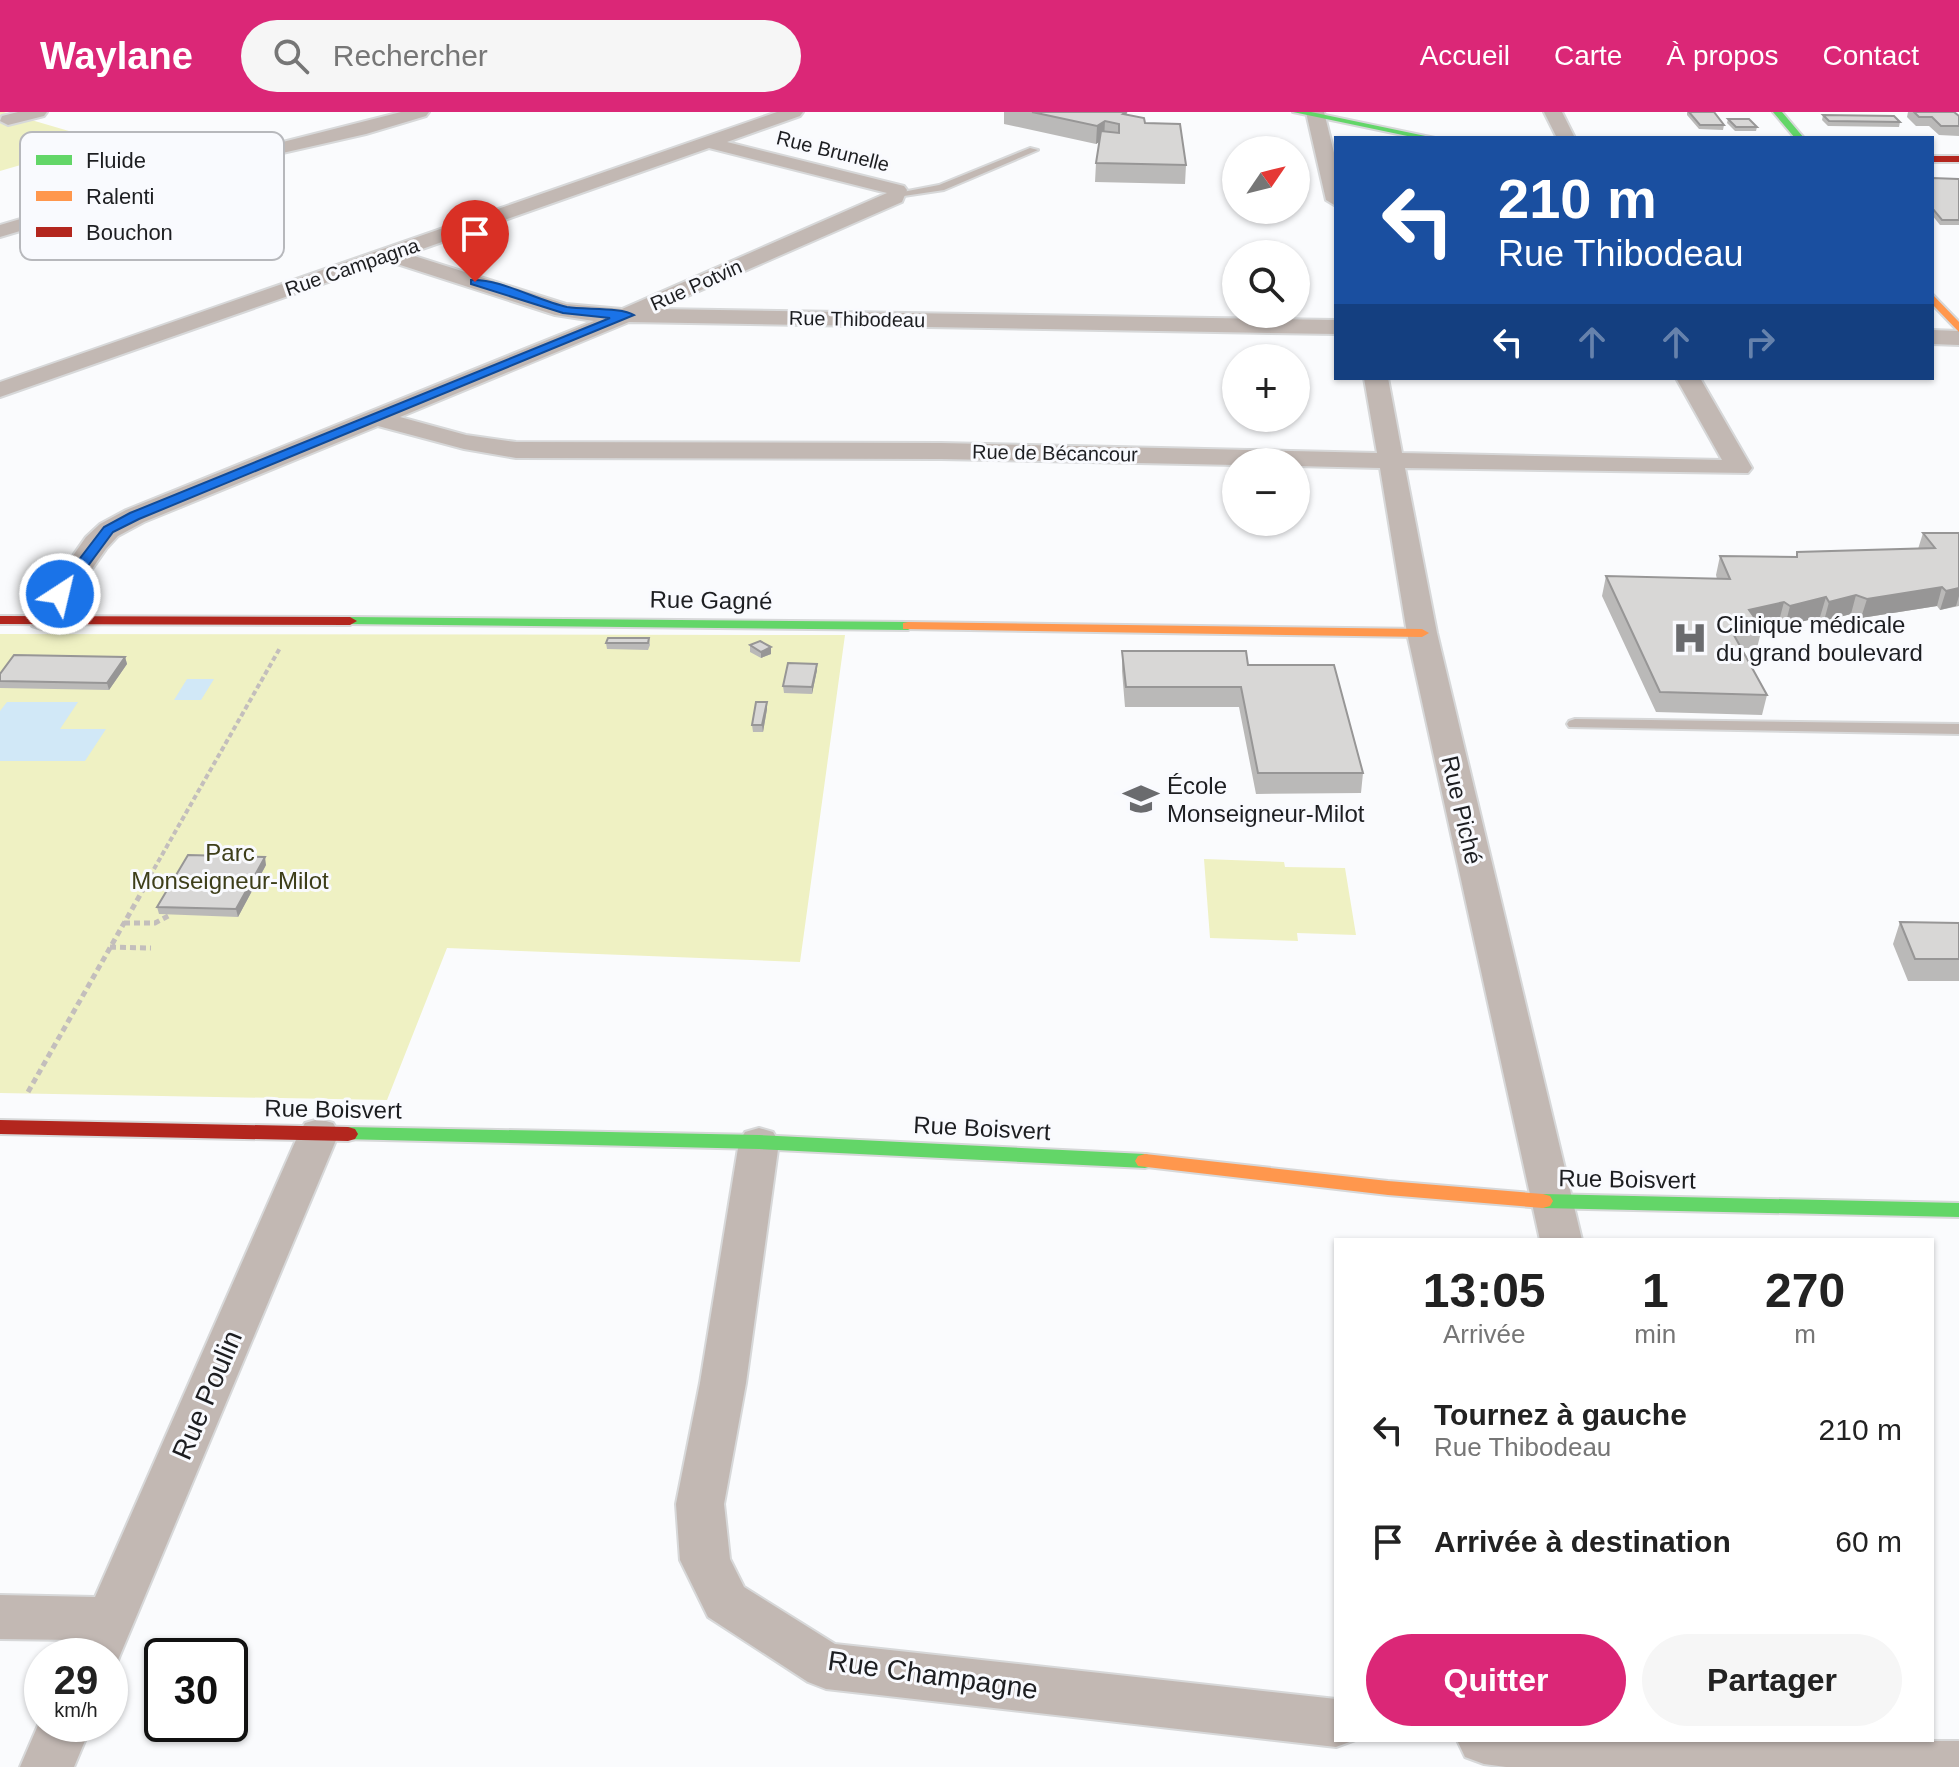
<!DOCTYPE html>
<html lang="fr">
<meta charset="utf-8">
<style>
body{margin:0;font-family:Helvetica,sans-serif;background:#f6f6f6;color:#222;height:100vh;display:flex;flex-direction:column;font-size:30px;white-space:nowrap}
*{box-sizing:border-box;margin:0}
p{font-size:26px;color:#767676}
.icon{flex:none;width:44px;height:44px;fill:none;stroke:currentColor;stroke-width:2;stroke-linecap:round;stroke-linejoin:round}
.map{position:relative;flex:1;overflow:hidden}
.details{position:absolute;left:1334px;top:1126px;width:600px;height:504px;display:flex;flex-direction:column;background:#fff;border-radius:0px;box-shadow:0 2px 6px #0004}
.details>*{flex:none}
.guide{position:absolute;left:1334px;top:24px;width:600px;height:244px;border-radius:0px;box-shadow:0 2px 6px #0004;background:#1a4fa0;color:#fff;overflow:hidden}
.needle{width:52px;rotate:55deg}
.fabs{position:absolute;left:1222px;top:24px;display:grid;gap:16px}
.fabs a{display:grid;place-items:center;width:88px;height:88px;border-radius:50%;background:#fff;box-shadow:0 2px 6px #0004;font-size:40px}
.speed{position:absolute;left:24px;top:1526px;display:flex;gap:16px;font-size:40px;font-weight:700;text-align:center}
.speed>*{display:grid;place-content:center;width:104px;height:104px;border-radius:50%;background:#fff;box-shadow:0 2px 6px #0004;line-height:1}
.speed small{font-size:20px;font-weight:400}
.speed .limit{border:4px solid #111;border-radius:12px;background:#fff;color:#111}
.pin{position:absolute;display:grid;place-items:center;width:68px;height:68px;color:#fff;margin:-82px -34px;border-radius:50% 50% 50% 0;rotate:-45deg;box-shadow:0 0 8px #0007}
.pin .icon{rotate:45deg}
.me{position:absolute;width:88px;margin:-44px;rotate:35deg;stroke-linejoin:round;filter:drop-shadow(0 0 6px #0008)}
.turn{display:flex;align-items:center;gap:28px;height:168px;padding:0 32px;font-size:36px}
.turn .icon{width:104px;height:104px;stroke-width:2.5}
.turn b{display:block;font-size:56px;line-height:68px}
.lanes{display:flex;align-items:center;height:76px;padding:0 32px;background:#0003;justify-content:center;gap:40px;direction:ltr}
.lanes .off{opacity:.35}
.eta{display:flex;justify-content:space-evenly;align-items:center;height:136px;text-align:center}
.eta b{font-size:48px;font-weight:800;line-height:56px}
.primary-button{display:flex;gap:16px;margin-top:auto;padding:16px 32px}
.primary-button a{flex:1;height:92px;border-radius:48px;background:#db2777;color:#fff;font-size:32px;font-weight:800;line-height:92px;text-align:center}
.primary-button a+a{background:#f6f6f6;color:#222}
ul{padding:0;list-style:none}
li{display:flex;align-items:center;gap:24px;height:112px;padding:0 32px}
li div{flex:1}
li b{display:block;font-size:30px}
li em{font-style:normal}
header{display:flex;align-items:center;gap:48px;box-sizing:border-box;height:112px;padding:0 40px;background:#db2777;color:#fff}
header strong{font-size:38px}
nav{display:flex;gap:44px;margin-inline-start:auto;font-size:28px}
.search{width:560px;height:72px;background:#f6f6f6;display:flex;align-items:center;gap:20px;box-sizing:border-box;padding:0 28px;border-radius:44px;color:#767676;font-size:30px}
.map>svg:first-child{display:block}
.green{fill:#eff1c3}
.water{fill:#d1e8f7}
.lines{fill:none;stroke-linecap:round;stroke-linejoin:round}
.lane-casing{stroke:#d7d8d9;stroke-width:4}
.street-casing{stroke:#d7d8d9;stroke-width:4}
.fast-casing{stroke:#d7d8d9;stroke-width:4}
.slow-casing{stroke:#d7d8d9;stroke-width:4}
.jam-casing{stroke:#d7d8d9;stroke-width:4}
.path-far1{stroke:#c3bebc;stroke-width:4;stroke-dasharray:5 3;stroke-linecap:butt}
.path{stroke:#c3bebc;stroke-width:5;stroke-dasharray:6 4;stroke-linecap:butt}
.lane{fill:#c2b8b3;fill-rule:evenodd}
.street{fill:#c2b8b3;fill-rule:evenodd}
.fast{fill:#63d668;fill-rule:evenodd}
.slow{fill:#ff974d;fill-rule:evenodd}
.jam{fill:#b3261e;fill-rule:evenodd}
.wall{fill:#bab9b8}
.shaded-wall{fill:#979696}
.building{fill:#d8d7d6;stroke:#979696;stroke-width:2}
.route{fill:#1a73e8;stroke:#114b97;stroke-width:2}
.labels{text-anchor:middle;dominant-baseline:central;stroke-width:6;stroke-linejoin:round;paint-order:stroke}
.far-street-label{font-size:20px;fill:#1d1e21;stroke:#f9fafe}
.street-label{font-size:24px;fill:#1d1e21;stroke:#f9fafe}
.poi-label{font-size:24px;fill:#1d1e21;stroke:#f9fafe;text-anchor:start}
.park-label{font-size:24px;fill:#3d3e19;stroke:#f9fafe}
.near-street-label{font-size:28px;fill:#1d1e21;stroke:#f9fafe}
.key{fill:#f9fafe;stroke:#b7b8bc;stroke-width:2}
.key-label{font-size:22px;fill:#1d1e21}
</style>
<header>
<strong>Waylane</strong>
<div class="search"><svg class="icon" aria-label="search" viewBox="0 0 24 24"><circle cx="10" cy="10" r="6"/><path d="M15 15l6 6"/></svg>Rechercher</div>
<nav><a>Accueil</a><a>Carte</a><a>À propos</a><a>Contact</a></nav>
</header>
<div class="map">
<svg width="1959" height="1655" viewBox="0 0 1959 1655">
<rect width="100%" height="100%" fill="#fafbfd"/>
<!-- green -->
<path class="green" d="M0 0H4L103 29 0 59Z
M0 522 845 523 800 850 447 836 387 988 0 981Z
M1204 747 1284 750 1285 755 1345 756 1356 823 1297 821 1298 829 1210 826Z"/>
<!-- water -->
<path class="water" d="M187 567H214L201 588H174Z
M7 590H78L60 617H106L85 649H0V599Z"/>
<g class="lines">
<!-- lane casing -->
<g class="lane-casing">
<path id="lane" d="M1030 36 1038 38 944 78 897 85 892 82 939 73Z
M218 51 242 59 244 61 239 64 215 56Z
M1575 607 1959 612V622L1569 615 1567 612 1569 609Z"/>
</g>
<!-- street casing -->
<g class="street-casing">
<path id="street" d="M18 0H47L44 4 8 13 0 9 2 4Z
M401 0H429L426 4 366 22 278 42 0 125V113L267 34Z
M777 0H803L800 4 727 30 904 74 907 78 902 90 658 197 1336 208V222L629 210 400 305 466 323 516 330 941 331 1377 341 1364 266H1388L1402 341 1722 348 1676 266H1700L1752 356 1748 361 1405 356 1437 521 1582 1128H1540L1407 521 1380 356 1296 354V350H1236V353L941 347 516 346 464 337 378 314 144 410 118 424 106 437 52 514 42 517 32 514 28 508 86 425 100 412 126 398 594 209 555 203 388 149 0 285V270ZM709 36 887 81 622 197 566 192 408 142Z
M1306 0H1324L1336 49V94L1326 88Z
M1544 0H1562L1575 26H1557Z
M1932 218 1959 219V233L1932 232Z
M319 1007 333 1011 339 1021 113 1560 110 1561V1544H69L76 1528 0 1527V1483L95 1485 299 1021 305 1011Z
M759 1016 773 1020 779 1030 746 1271 724 1392 730 1447 744 1475 835 1532 1336 1587V1628H1355L1336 1635 826 1577 808 1570 708 1505 680 1448 676 1392 700 1271 739 1030 745 1020Z
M42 1604V1612H92L74 1655H20Z
M1457 1628 1959 1629V1655H1506L1484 1652 1465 1645Z"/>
</g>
<!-- fast casing -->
<g class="fast-casing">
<path id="fast" d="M1293 0H1311L1435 26H1417Z
M1773 0H1782L1804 26H1795Z
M350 505 908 510 915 514 908 518 345 512 343 509Z
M348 1015 759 1023 1145 1042 1152 1044 1155 1049 1152 1054 1145 1056 759 1037 341 1027 338 1022 341 1017Z
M1543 1082 1959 1091V1105L1543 1096 1536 1094 1533 1089 1536 1084Z"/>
</g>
<!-- slow casing -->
<g class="slow-casing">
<path id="slow" d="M1932 182 1959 210V220L1932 192Z
M908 510 1422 517 1429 521 1422 525 903 517V511Z
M1145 1042 1388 1069 1543 1082 1550 1084 1553 1089 1550 1094 1543 1096 1388 1083 1138 1054 1135 1049 1138 1044Z"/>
</g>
<!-- jam casing -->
<g class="jam-casing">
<path id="jam" d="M1932 44H1959V50H1932Z
M0 504 350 505 357 509 350 513 0 512Z
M0 1008 348 1015 355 1017 358 1022 355 1027 348 1029 0 1022Z"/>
</g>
<!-- path-far1 -->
<path class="path-far1" d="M150 764 280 536"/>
<!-- path -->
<path class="path" d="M124 811H155L170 803
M110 835 151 836
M28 980 152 762"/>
<!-- lane -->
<use href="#lane" class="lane"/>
<!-- street -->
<use href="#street" class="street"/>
<!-- fast -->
<use href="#fast" class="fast"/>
<!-- slow -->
<use href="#slow" class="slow"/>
<!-- jam -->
<use href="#jam" class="jam"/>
</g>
<!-- wall -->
<path class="wall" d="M1004 0H1127V2L1145 11 1186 53 1185 72 1095 70 1096 51 1099 30 1096 32 1004 12Z
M1687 0H1714L1724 13 1723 18 1699 17 1687 3Z
M1908 0H1954L1959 4V24L1939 23 1929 14H1916L1907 5Z
M1823 3 1900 10 1899 15 1828 14 1822 8Z
M1728 7 1757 15 1756 19H1735L1727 11Z
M1932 66 1959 67V113H1940L1932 103Z
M1923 421H1959V494L1940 498 1937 494 1861 506 1851 502 1824 509 1820 505 1785 514 1779 509 1760 514 1762 516 1757 536H1741L1767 583 1762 603 1656 600 1602 484 1606 464 1717 467 1716 463 1720 444 1796 445 1797 440 1918 437Z
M649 526 650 533 648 538 607 537 606 531Z
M750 533 771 542 761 546 750 540Z
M1122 539 1248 553 1363 661 1361 681 1256 682 1239 595H1125L1122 559Z
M125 545 127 552 109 578 0 576V562Z
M817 558 812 582 784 581 783 574Z
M767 597 763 620H753L752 613Z
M266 753 238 805 159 802 157 795Z
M1900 810 1959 811V869H1908L1893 832Z"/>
<!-- shaded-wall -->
<path class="shaded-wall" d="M1105 9 1104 27 1096 32 1097 14Z
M1942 475 1937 494 1861 506 1867 487Z
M1959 476V484L1956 494 1940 498 1946 479Z
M1856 483 1851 502 1824 509 1829 490Z
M1826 485 1820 505 1785 514 1790 494Z
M1784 490 1779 509 1750 516 1749 498Z
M771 535V542L761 546V540Z
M125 545 127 552 109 578 107 571Z
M817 552V558L812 582V575Z
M767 590V597L763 620 762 613Z
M265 745 266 753 238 805 236 797Z"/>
<!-- building -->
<path class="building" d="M1032 0H1126L1123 2 1144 6 1145 11 1180 12 1186 53 1096 51 1101 19 1119 21V12L1105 9 1097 14Z
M1689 0H1714L1724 13H1700Z
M1914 0H1954L1959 4V14H1941L1932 5H1919Z
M1823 3 1894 4 1900 10 1829 9Z
M1728 7H1749L1757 15H1736Z
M1932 66 1959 67V108H1942L1932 96Z
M1923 421H1959V476L1946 479 1942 475 1867 487 1856 483 1829 490 1826 485 1790 494 1784 490 1749 498 1762 516H1730L1767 583 1660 580 1606 464 1730 467 1720 444 1797 445V440L1935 436Z
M608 526H649L648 531H606Z
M760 529 771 535 761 540 750 533Z
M1122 539H1246L1248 553H1334L1363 661H1258L1241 575H1126Z
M14 543 125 545 107 571 0 569V562Z
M788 551 817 552 812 575 783 574Z
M756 590H767L762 613H752Z
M188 743 265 745 236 797 157 795Z
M1900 810 1959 811V847H1915Z"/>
<!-- route -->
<path class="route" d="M471 168C499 166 538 189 567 195 584 198 622 195 634 203L139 407 113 420 65 485H55V479L104 415 130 401 610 206 563 201 471 172Z"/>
<!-- icons -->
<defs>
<g id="hospital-bare" transform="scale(2.76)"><path d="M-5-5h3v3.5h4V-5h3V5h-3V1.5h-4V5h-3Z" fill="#6a6b6e" stroke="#f9fafe" stroke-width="2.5" paint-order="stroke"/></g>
<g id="school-bare" transform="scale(2.76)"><path d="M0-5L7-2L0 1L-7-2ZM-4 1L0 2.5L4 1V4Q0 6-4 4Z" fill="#6a6b6e" stroke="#f9fafe" stroke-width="2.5" paint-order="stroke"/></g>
</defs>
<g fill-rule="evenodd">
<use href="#hospital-bare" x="1690" y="526"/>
<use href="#school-bare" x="1141" y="687"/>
</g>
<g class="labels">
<!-- far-street labels -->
<g class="far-street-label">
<text transform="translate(833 39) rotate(14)">Rue Brunelle</text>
<text transform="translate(352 155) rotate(-19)">Rue Campagna</text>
<text transform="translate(696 173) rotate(-24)">Rue Potvin</text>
<text transform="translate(857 207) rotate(1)">Rue Thibodeau</text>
<text transform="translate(1055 341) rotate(1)">Rue de Bécancour</text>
</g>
<!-- street labels -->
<g class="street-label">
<text transform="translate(711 488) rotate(1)">Rue Gagné</text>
<text transform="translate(1462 698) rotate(77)">Rue Piché</text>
<text transform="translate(333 997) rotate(1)">Rue Boisvert</text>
<text transform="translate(982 1016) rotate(3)">Rue Boisvert</text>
<text transform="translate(1627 1067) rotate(1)">Rue Boisvert</text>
</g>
<!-- poi labels -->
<g class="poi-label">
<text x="1716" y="512">Clinique médicale<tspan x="1716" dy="28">du grand boulevard</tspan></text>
<text x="1167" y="673">École<tspan x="1167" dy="28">Monseigneur-Milot</tspan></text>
</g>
<!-- park labels -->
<g class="park-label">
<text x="230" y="740">Parc<tspan x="230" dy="28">Monseigneur-Milot</tspan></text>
</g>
<!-- near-street labels -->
<g class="near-street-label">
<text transform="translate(207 1283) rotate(-67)">Rue Poulin</text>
<text transform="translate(933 1563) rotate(8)">Rue Champagne</text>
</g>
</g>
<!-- legend -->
<rect x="20" y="20" width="264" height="128" rx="12" class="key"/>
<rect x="36" y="43" width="36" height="10" fill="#63d668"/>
<rect x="36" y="79" width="36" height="10" fill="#ff974d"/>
<rect x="36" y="115" width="36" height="10" fill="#b3261e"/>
<g class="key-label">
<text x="86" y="56">Fluide</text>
<text x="86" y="92">Ralenti</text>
<text x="86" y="128">Bouchon</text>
</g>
</svg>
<div class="fabs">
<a><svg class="needle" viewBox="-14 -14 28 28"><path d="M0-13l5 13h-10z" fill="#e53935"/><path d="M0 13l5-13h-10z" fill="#767676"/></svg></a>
<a><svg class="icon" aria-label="search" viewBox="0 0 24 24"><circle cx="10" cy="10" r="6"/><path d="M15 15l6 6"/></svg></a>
<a>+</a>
<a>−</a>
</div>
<div class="speed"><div>29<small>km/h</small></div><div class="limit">30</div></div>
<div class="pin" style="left:475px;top:170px;background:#d93025"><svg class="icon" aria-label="arrive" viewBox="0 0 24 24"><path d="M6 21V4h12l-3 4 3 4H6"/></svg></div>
<svg class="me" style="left:60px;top:482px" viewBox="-20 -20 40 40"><circle r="17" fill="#1a73e8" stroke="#fff" stroke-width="3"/><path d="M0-11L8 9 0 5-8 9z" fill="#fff"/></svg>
<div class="guide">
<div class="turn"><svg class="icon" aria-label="left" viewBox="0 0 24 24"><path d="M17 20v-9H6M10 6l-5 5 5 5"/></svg><div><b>210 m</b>Rue Thibodeau</div></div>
<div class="lanes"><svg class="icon" aria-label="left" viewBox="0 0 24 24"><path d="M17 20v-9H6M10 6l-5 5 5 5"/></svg><svg class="icon off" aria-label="ahead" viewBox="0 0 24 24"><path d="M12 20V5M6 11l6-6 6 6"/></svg><svg class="icon off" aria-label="ahead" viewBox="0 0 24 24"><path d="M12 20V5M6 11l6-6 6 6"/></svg><svg class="icon off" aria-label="right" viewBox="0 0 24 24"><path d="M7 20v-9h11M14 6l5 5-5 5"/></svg></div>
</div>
<section class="details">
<div class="eta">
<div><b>13:05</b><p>Arrivée</p></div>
<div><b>1</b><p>min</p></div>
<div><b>270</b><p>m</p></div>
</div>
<ul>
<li><svg class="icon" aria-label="left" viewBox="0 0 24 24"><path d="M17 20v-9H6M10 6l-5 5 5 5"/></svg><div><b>Tournez à gauche</b><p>Rue Thibodeau</p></div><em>210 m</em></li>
<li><svg class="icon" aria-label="arrive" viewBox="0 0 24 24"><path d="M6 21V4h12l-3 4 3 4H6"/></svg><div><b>Arrivée à destination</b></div><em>60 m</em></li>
</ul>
<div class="primary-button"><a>Quitter</a><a>Partager</a></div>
</section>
</div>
